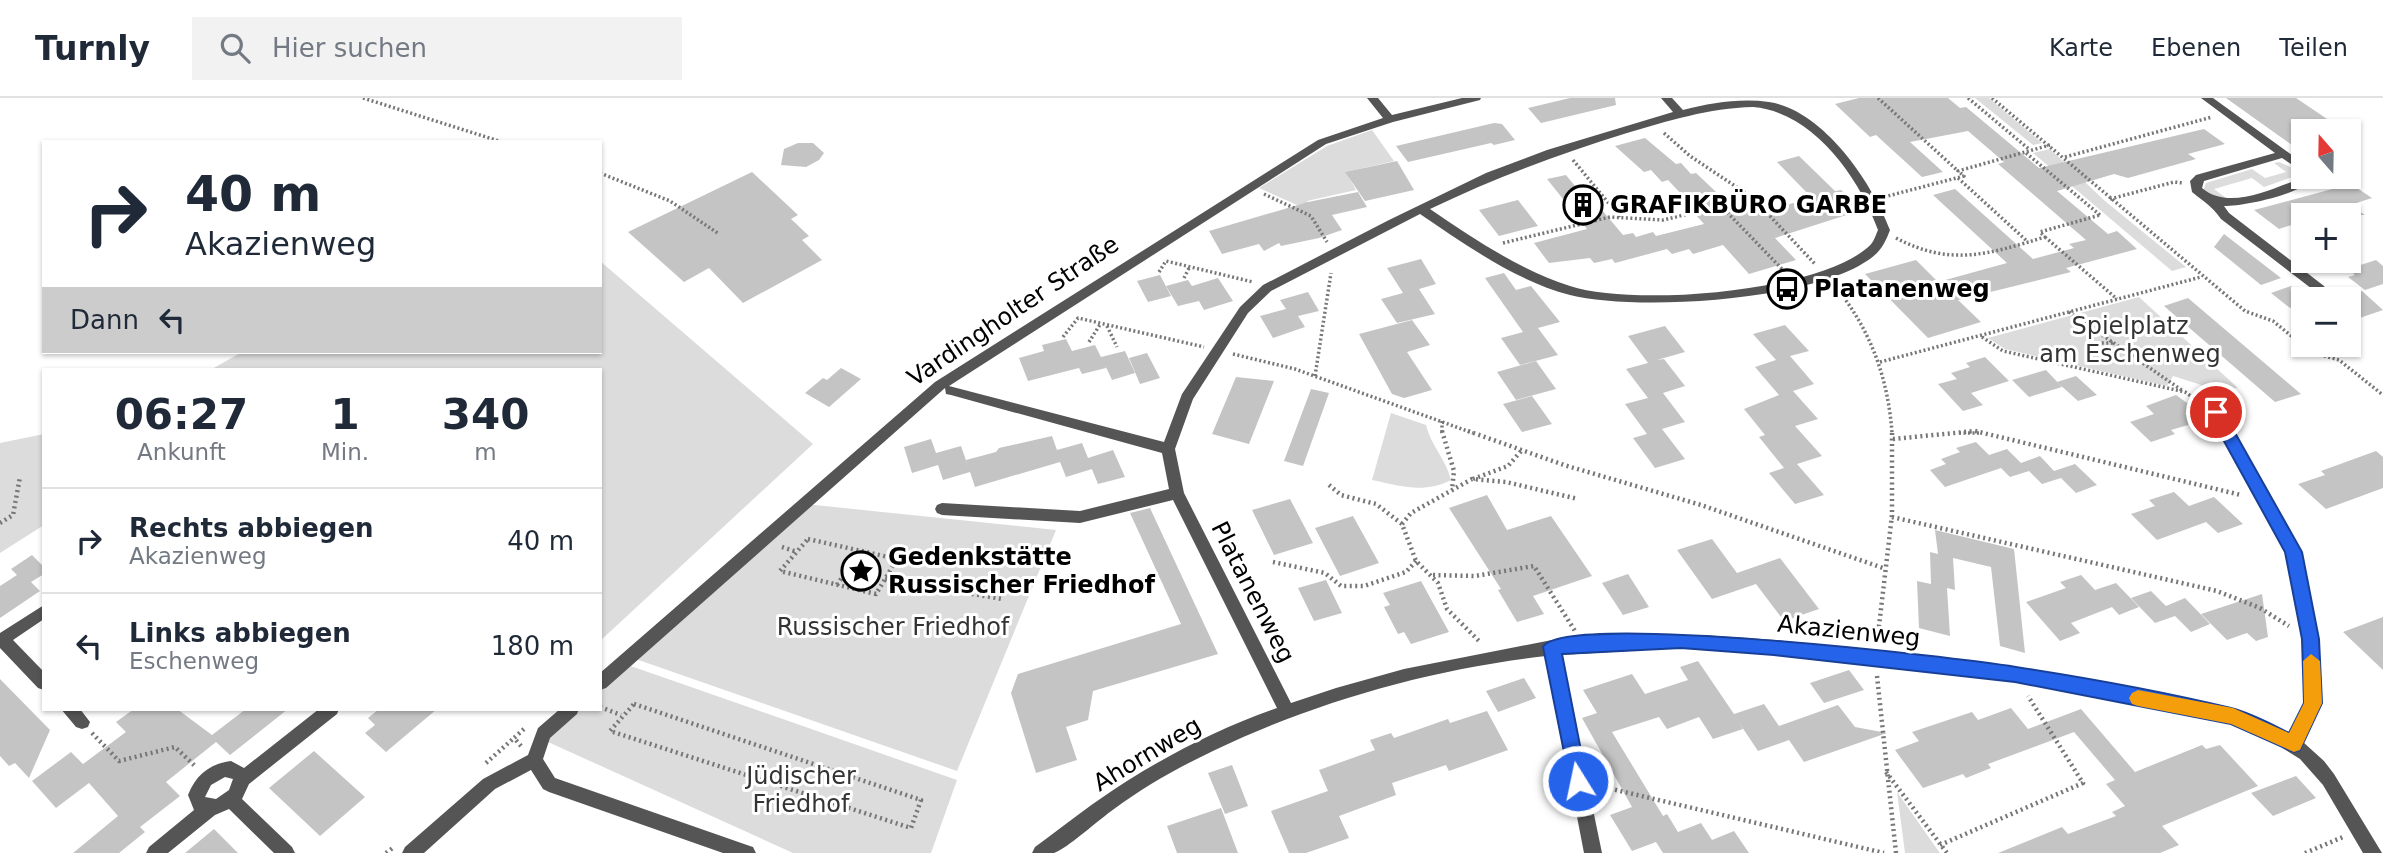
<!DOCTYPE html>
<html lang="de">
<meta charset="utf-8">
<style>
body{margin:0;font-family:"DejaVu Sans",sans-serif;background:#f2f2f3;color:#1f2937;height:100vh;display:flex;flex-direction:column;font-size:26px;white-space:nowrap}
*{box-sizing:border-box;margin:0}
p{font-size:23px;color:#747a83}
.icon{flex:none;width:38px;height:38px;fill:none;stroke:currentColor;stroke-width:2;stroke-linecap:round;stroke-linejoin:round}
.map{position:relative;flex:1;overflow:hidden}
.drawer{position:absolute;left:42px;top:270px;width:560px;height:343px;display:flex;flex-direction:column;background:#fff;border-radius:0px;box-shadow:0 2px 5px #0004}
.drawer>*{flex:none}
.guide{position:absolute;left:42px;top:42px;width:560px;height:214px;border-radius:0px;box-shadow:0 2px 5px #0004;background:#fff;color:#1f2937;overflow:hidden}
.needle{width:46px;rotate:340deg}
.controls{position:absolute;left:2291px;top:21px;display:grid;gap:14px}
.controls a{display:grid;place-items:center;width:70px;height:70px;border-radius:0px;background:#fff;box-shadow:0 2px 5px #0004;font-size:35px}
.pin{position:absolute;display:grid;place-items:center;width:60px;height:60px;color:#fff;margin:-30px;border:4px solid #fff;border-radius:50%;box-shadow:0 2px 7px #0007}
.me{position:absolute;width:77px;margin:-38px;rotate:350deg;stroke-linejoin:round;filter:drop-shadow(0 0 5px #0008)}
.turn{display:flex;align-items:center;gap:24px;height:147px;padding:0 28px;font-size:32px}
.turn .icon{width:91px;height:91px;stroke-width:2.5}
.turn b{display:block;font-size:49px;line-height:60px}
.then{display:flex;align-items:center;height:66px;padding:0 28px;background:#0003;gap:14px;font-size:26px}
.eta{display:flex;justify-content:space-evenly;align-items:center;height:119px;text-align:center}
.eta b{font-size:42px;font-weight:700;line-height:49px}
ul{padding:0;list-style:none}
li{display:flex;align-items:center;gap:21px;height:105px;padding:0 28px;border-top:2px solid #e0e1e3}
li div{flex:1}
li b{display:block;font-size:26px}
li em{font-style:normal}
header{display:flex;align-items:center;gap:42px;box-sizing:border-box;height:98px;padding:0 35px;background:#fff;border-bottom:2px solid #e0e1e3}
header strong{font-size:33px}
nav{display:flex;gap:38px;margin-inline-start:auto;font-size:24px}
.search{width:490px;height:63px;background:#f2f2f3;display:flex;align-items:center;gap:18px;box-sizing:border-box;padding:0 24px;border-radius:0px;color:#747a83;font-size:26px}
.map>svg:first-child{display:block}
.green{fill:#dcdcdc}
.building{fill:#c4c4c4}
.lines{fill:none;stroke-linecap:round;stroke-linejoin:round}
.path-far1{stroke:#777;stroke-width:3.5;stroke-dasharray:2 2.5;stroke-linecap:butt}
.path{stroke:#777;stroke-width:4.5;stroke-dasharray:2 3.5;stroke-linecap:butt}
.minor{fill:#555;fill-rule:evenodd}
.route{fill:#2563eb;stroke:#184099;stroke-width:2}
.slow{fill:#f59e0b}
.labels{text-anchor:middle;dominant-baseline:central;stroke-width:6;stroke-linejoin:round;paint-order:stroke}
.poi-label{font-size:24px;font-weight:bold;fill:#000;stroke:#fff;text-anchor:start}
.street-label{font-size:24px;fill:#000;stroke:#fff}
.park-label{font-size:24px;fill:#333;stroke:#fff}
</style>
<header>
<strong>Turnly</strong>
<div class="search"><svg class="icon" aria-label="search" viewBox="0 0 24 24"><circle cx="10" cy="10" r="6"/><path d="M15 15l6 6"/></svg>Hier suchen</div>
<nav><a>Karte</a><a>Ebenen</a><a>Teilen</a></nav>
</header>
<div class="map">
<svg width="2383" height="755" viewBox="0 0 2383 755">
<rect width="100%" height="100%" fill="#fff"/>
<!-- green -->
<path class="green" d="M1975 0H1989L2042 45 2033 47Z
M1372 32 1394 63 1346 74 1356 92 1307 103 1313 114 1259 90 1327 48Z
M2050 51 2105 103 2186 169 2172 173 2033 55Z
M2279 64 2295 71 2298 77 2264 89 2252 80 2214 91 2226 100H2218L2203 93 2206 85 2252 71 2265 80 2286 74 2274 65Z
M600 163 813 346 600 543V271H212L242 254H600Z
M2139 199 2238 290H2211L2173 278 2167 288 2005 251 1988 240Z
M1391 315 1426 327C1431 348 1446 361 1451 382 1424 396 1401 388 1372 382Z
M44 336V427L0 455V345Z
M805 406 1056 432 957 673 630 559Z
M625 566 957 682 931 755H793L537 639 571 611H600V587Z
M1897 694 1937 751 1940 755H1905Z"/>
<!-- building -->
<path class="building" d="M1570 0H1615L1616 7 1541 25 1528 10Z
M1859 0H1948L1960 10 1966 9 2039 70 2204 31 2225 46 2188 56 2196 61 2128 80 2114 76 2057 93 2108 136 2117 133 2137 151 2066 170 2071 174 1958 202 1981 224 1928 240 1865 176 1916 162 1938 184 2007 165 1933 97 1955 91 2033 161 2074 150 2069 146 2086 142 1998 66 2004 64 1968 33 1910 44 1943 74 1922 79 1876 37 1870 39 1835 6Z
M2226 0H2296L2345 33H2303V55Z
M1494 25 1502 26 1515 42 1494 47 1491 45 1408 64 1396 48Z
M1645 40 1676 66 1681 65 1691 76 1696 75 1731 108 1742 105 1752 116 1812 100 1777 64 1799 58 1835 93 1841 92 1862 112 1775 140 1796 162 1749 176 1723 147 1693 156 1689 151 1672 156 1667 151 1615 165 1612 161 1594 165 1590 160 1549 165 1534 145 1587 131 1547 81 1566 77 1575 88 1580 86 1623 137 1633 135 1636 139 1653 134 1656 138 1704 126 1696 117 1700 116 1668 82 1662 84 1651 72 1644 74 1615 48Z
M798 45H813L824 55 819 62 806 69 781 67 784 51Z
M1397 63 1414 92 1365 103 1345 74Z
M752 74 798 117 791 121 809 138 802 142 822 162 743 205 709 170 684 184 628 134Z
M2351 86 2372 100 2350 107 2365 117H2303V123L2279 131 2254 112Z
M1358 94 1367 109 1332 117 1342 132 1319 140 1281 148 1279 145 1264 153 1259 146 1222 156 1209 133 1308 104Z
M1518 102 1538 128 1499 138 1479 112Z
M2224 136 2281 180 2261 187 2214 149Z
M1421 161 1436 186 1419 191 1435 216 1397 225 1381 201 1403 195 1387 170Z
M2376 162 2383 168V186L2365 192 2348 179 2355 177 2348 171Z
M1504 175 1516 192 1531 188 1560 224 1523 234 1485 180Z
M1160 177 1171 198 1148 204 1137 183Z
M1218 180 1233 203 1204 212 1199 203 1178 208 1166 188 1188 182 1192 188Z
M2291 188 2308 201 2290 210 2271 195Z
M2362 193 2383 212 2348 224V197Z
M1308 194 1319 213 1298 218 1305 229 1273 240 1260 218 1286 211 1280 202Z
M2188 200 2301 296 2275 304 2164 208Z
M1412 222 1430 247 1407 254 1432 292 1404 300 1392 296 1359 236Z
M1785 227 1809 253 1790 258 1814 286 1793 293 1818 321 1795 328 1822 358 1797 366 1824 397 1795 406 1769 375 1795 366 1784 370 1759 339 1765 337 1744 311 1779 297 1755 269 1776 262 1753 236Z
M1665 228 1685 254 1657 262 1664 261 1685 288 1663 295 1685 324 1662 331 1685 361 1655 370 1633 340 1647 336 1625 306 1648 300 1626 271 1648 265 1628 238Z
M1538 230 1558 257 1520 267 1501 240Z
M1066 241 1072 253 1095 247 1101 259 1125 253 1135 275 1112 282 1105 267 1106 270 1082 276 1079 270 1028 283 1019 260 1044 253 1042 247Z
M1147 255 1160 280 1140 286 1129 260Z
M1985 259 2009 283 1971 295 1983 307 1963 313 1938 286 1957 281 1951 275 1970 269 1966 265Z
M1536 263 1556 291 1516 302 1497 274Z
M841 270 861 281 829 309 805 295 823 280 827 282Z
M2046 272 2062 289 2029 299 2012 282Z
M2076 278 2097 297 2078 303 2057 284Z
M1236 279 1274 283 1249 346 1212 336Z
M1311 291 1329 295 1303 368 1284 363Z
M2176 297 2194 310 2185 316 2195 325 2171 332 2175 336 2151 344 2130 324 2154 316 2146 308Z
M1532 298 1552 326 1522 334 1503 306Z
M1052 338 1057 352 1082 345 1088 360 1113 352 1125 379 1098 386 1089 364 1092 371 1066 379 1060 364 975 389 966 362 996 354 999 350Z
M931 341 936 355 961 348 970 374 943 382 938 367 912 375 904 349Z
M1976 344 1989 357 2007 351 2021 365 2040 358 2054 373 2075 366 2097 387 2076 395 2061 380 2042 386 2029 373 2010 379 2001 370 1945 389 1930 372 1946 366 1941 361 1960 354 1956 350Z
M2376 353 2383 359V390L2326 411 2298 386 2325 377 2321 373Z
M2174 394 2189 408 2214 399 2243 426 2218 435 2206 424 2157 442 2131 416 2155 408 2149 402Z
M1487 397 1507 432 1551 418 1592 478 1533 498 1544 516 1517 524 1498 492 1501 491 1449 410Z
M1290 401 1313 445 1274 457 1252 412Z
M1150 410 1218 556 1093 593 1088 622 1066 629 1077 662 1036 675 1011 595 1018 576 1181 526 1130 415Z
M1353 418 1379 465 1340 478 1315 430Z
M1935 432 2014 451 2025 555 2000 548 1991 469 1953 460 1955 492 1947 490 1950 538 1919 530 1917 483 1940 488 1931 486 1930 454 1938 456Z
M1712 441 1737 475 1780 460 1819 511 1784 523 1756 486 1712 501 1677 452Z
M32 457 44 469V476L31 484 40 493 0 520V488L17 477 11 471Z
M1628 476 1649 509 1623 517 1602 485Z
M2081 477 2095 492 2116 485 2139 509 2119 517 2112 509 2071 525 2080 535 2060 543 2026 504 2066 490 2060 484Z
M1326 482 1342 515 1314 523 1298 490Z
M1421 483 1449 534 1411 546 1404 534 1398 536 1384 509 1390 507 1383 495Z
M2151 493 2166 508 2185 500 2210 526 2191 534 2175 518 2155 525 2131 500Z
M2262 496 2268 539 2256 543 2247 535 2227 542 2201 516Z
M2383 519V572L2343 534Z
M1698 563 1734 616 1764 606 1779 628 1838 607 1855 629 1887 635 1804 664 1789 642 1758 653 1738 623 1743 631 1713 641 1699 619 1667 631 1659 619 1612 634 1663 718 1667 716 1678 734 1701 725 1712 742 1734 733 1749 755H1663L1656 744 1632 753 1610 717 1632 709 1582 620 1597 615 1583 592 1632 576 1645 596 1688 582 1680 569Z
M1849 572 1864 592 1824 605 1810 585Z
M1524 580 1536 600 1498 614 1486 593Z
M0 581 50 632 29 680 15 665 9 668 0 658Z
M2011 610 2028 631 2081 611 2135 674 2202 647 2206 651 2220 647 2258 688 2162 728 2179 747 2160 755H1998L2062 729 2068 736 2116 718 2112 714 2125 708 2106 686 2115 682 2074 634 1988 666 1991 670 1966 680 1963 676 1923 690 1895 652 1919 643 1912 634 1972 614 1978 622Z
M134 611H177L212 637 246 611H288L230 657 216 644 166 684 180 698 140 729 145 734 119 755H73L118 718 89 685 56 710 32 683 71 654 83 666 126 634 116 624Z
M379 611H437L386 654 365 635 375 627 368 620Z
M1487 613 1508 652 1449 673 1446 667 1392 685 1396 697 1339 718 1349 740 1306 755H1289L1271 713 1328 693 1319 672 1375 652 1370 642 1391 635 1394 640 1448 621 1450 625Z
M314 653 365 699 320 738 269 690Z
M1232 667 1248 708 1225 716 1208 675Z
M2296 678 2316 700 2273 718 2251 695Z
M1221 710 1238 755H1177L1167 728Z
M214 731 238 755H185Z"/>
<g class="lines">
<!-- path-far1 -->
<path class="path-far1" d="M363 0 502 44
M1878 0 1958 73
M1968 0 2030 52
M1992 0 2245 213 2273 223 2311 254 2339 262 2383 297
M1664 35 1690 58 1753 100 1815 166
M2026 55 2100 117
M2065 59 2212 19
M1573 62 1620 119
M600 75 670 103 719 136
M1958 80 2028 144
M1264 96 1311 118 1327 144
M1884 99 1964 78 1958 73 2050 47
M2110 101 2174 84 2183 85
M1721 108 1783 172
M2045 139 2117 201
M1896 140C1951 169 1989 156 2045 139L2040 134 2100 117
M1503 145 1610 119 1663 122 1751 101
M1159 174 1166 163 1253 184
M1184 180 1190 168
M1835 188C1870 231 1888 279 1892 335
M2069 214 2183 293
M1006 223 1022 213
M1107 228 1117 249
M1063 239 1078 220 1204 249
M1982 239 2003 253 2185 294 2205 308
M1089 244 1101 225
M1233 256 1295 271 1473 335
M2088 256 2086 245H2113
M1880 264 2201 179
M1315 278 1331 175
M1442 323V335
M1959 335H1982"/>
<!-- path -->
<path class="path" d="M1442 333 1454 373 1452 392
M1468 333 1564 367 1701 407 1883 470
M1893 341 1975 333 2241 397
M1473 381 1508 368 1522 352
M1329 387 1341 397 1376 406 1402 426 1416 463 1438 485 1447 511 1481 545
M1892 419 2217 493 2260 510 2289 528
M0 425 13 417 20 379
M1402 426 1411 415 1472 381 1506 384 1578 401
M808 441 897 461 876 496 780 473Z
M782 449 797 454
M1273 464 1325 475 1341 488H1364L1406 474 1416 463
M1433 477 1475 478 1534 468 1575 533
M885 481 1002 501
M837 487 860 452
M1877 545 1892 417V333
M1877 578 1896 755
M634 606 921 702 911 730 610 633Z
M600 609 621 617
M92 635 119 663 175 649 195 668
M521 648 514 640 525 630
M486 665 514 640
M1886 674 1947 755
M1599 688 1884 755
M1940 747 2083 685 2028 598
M386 755 394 749
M2305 755 2343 739"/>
<!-- minor -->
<path class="minor" d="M1367 0H1378L1392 17 1462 0H1481L1480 2 1393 24 1326 46 949 288 1164 344 1182 296 1240 209 1263 187 1389 122 1486 75 1547 52 1673 14 1661 0H1672L1683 12C1711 5 1740 0 1769 4 1823 12 1872 84 1890 132 1887 140 1883 149 1877 155 1827 203 1636 214 1570 197 1516 183 1466 147 1420 116L1271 193 1248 215 1193 301 1175 351 1184 395 1291 605 1336 590 1404 571 1552 542 1556 544 1611 539 1702 537 1776 542 1967 564 2180 599 2241 614 2291 636 2305 605 2302 541 2286 455 2209 315 2216 310 2221 311 2300 454 2318 541 2321 605 2303 644 2324 663 2334 676 2382 755H2363L2323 687 2300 661 2262 637 2211 620 2014 584 1776 556 1678 550 1561 557 1602 755H1584L1546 558C1432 571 1318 603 1215 652 1179 669 1145 688 1114 711 1101 720 1065 752 1054 755 1047 755 1039 755 1032 755L1035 749C1065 727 1095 703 1127 683 1173 654 1225 628 1277 610L1173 402 1080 425 942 417 937 415 935 411 937 407 942 405 1080 413 1169 391 1162 355 951 297 946 296 945 290 606 590 600 592V575L935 284 1318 42 1383 20ZM1753 9C1813 14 1859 79 1878 132 1875 139 1873 146 1867 150 1816 194 1634 209 1570 188 1520 172 1474 141 1430 111 1494 80 1559 56 1627 35 1668 23 1709 10 1753 9Z
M2201 0H2213L2303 65V74L2282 60 2204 83 2202 90C2229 113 2270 91 2300 81L2303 78 2315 79C2302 96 2245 108 2224 108L2229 115 2324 188 2326 191 2324 194H2316L2221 121C2211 107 2204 104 2192 94L2190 83 2196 77 2275 55Z
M44 507V521L13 542 44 574V592L38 590 0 550V535Z
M61 611H80L90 624 88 629 82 631 76 629Z
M319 611H339L337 616 249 686 242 701 292 749 295 755H274L229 711 215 717 168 755H146L149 749 194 712 188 697C196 677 209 666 231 663L244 670ZM225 679 233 681 229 692 216 701 205 699 211 687Z
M560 611H579L577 616 550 640 543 661 555 680 747 747 753 749 756 755H723L549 694 543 691 531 672 495 691 424 755H402L405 749 483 681 528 657 538 630Z"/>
</g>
<!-- route -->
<path class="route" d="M2216 309 2221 310 2302 454 2319 541 2322 605 2300 652 2294 654 2231 626 2015 584 1774 557 1681 550 1562 556 1587 683 1584 689 1578 692 1571 689 1543 549C1561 513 1962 560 2016 569 2088 580 2160 593 2231 610 2251 615 2271 626 2289 635L2304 605 2302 541 2285 454 2208 314Z"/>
<!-- slow -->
<path class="slow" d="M2311 556 2320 563 2322 605 2300 652 2294 654 2231 626 2138 608 2132 606 2129 600 2132 595 2138 592 2233 610 2289 635 2304 605 2303 563Z"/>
<!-- icons -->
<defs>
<g id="building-ring" transform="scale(2.0125)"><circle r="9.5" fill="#fff" stroke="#000" stroke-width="1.5"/><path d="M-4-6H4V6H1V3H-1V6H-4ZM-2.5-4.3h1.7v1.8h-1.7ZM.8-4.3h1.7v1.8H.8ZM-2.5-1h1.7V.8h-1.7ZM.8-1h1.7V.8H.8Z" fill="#000"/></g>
<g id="bus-ring" transform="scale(2.0125)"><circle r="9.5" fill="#fff" stroke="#000" stroke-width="1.5"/><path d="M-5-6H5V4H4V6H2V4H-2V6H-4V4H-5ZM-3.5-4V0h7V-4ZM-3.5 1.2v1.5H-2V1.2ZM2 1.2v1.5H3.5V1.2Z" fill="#000"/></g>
<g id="sight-ring" transform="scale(2.0125)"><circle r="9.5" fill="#fff" stroke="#000" stroke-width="1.5"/><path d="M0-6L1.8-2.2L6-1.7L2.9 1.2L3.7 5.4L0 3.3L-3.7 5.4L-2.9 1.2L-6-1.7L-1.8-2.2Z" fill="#000"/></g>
</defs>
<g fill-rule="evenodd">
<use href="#building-ring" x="1583" y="107"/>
<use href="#bus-ring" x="1787" y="191"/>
<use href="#sight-ring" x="861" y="473"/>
</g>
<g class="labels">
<!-- poi labels -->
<g class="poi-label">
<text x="1610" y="107">GRAFIKBÜRO GARBE</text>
<text x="1814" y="191">Platanenweg</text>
<text x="888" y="459">Gedenkstätte<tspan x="888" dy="28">Russischer Friedhof</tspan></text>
</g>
<!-- street labels -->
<g class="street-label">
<text transform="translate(1013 213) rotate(-34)">Vardingholter Straße</text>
<text transform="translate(1253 494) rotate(63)">Platanenweg</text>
<text transform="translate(1849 533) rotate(6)">Akazienweg</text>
<text transform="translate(1147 656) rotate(-31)">Ahornweg</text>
</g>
<!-- park labels -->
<g class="park-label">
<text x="2130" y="228">Spielplatz<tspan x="2130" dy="28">am Eschenweg</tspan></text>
<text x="893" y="529">Russischer Friedhof</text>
<text x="801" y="678">Jüdischer<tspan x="801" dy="28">Friedhof</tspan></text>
</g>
</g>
</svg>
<div class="controls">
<a><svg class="needle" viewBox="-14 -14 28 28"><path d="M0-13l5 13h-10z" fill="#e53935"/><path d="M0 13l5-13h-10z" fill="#747a83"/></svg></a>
<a>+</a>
<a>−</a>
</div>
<div class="pin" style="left:2216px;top:314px;background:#d93025"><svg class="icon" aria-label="arrive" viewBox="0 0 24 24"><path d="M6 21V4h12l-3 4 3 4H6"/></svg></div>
<svg class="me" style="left:1578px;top:683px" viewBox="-20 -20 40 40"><circle r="17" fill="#2563eb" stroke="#fff" stroke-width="3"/><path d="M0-11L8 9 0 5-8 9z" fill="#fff"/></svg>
<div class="guide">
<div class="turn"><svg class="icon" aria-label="right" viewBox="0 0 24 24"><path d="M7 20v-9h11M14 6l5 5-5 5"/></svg><div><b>40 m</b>Akazienweg</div></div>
<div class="then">Dann<svg class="icon" aria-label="left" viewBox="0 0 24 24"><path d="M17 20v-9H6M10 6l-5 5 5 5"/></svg></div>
</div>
<section class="drawer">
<div class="eta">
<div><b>06:27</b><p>Ankunft</p></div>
<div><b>1</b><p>Min.</p></div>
<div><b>340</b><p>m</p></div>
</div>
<ul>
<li><svg class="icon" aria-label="right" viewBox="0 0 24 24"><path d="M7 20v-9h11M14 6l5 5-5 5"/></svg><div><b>Rechts abbiegen</b><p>Akazienweg</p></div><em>40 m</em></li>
<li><svg class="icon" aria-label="left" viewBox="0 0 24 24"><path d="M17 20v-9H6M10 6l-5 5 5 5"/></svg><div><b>Links abbiegen</b><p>Eschenweg</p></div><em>180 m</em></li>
</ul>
</section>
</div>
